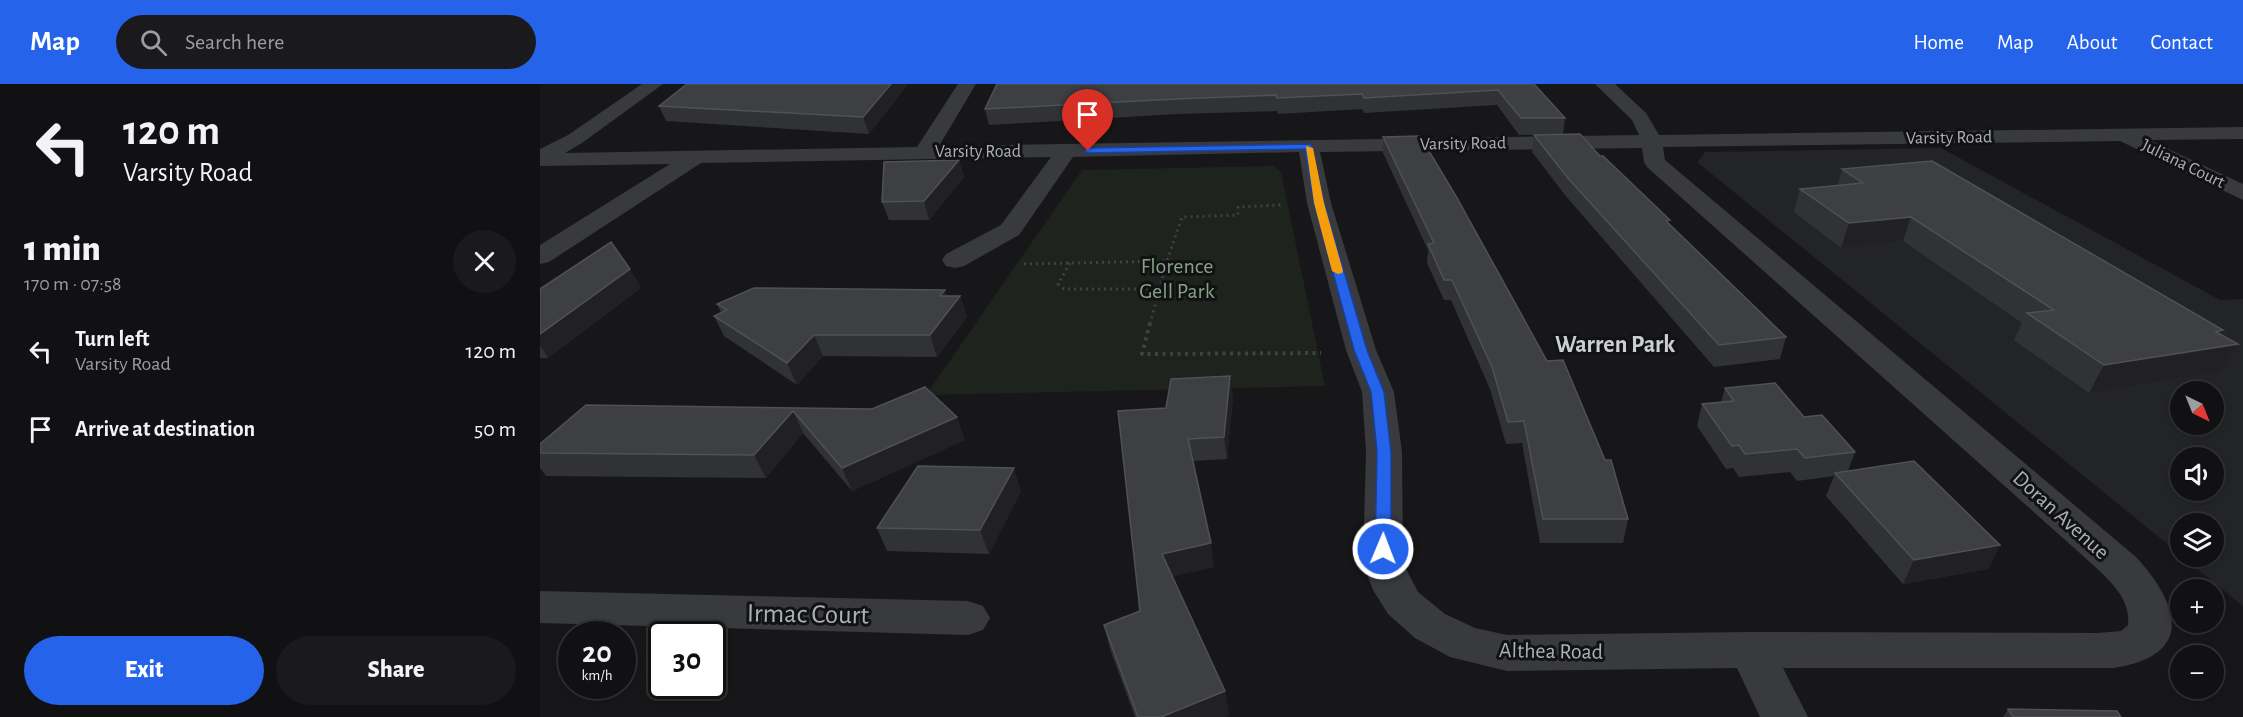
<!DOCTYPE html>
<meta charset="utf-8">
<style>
body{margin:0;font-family:"Alegreya Sans",sans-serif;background:#1a1a1c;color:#f1f3f6;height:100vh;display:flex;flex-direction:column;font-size:22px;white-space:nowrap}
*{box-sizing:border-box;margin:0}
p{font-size:20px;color:#9c9da0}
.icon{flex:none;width:33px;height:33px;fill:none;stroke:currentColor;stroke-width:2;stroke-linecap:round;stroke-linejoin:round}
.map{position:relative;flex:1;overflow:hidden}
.side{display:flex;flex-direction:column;background:#111113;width:540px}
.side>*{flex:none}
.banner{background:#111113;color:#f1f3f6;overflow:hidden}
.needle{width:39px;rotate:137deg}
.controls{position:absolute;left:1630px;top:297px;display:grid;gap:12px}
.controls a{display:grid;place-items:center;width:54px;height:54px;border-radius:50%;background:#111113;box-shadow:0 3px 9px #0003,0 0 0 2px #303133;font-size:30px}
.speed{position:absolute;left:18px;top:537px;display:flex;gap:12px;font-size:30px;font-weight:700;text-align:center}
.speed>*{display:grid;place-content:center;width:78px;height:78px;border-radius:50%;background:#111113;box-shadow:0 3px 9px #0003,0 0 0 2px #303133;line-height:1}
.speed small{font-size:15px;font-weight:400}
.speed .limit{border:3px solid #111;border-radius:9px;background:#fff;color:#111}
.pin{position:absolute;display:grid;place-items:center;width:51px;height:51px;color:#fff;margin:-62px -26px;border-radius:50% 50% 50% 0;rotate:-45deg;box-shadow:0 0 6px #0007}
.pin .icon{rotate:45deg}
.me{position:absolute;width:66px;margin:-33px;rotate:1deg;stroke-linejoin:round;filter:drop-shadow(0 0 4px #0008)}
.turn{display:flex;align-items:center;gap:21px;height:126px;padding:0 24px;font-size:27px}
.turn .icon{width:78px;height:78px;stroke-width:2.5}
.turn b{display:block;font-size:42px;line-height:51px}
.round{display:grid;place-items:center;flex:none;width:63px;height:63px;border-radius:32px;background:#1a1a1c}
.summary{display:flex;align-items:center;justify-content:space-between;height:102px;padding:0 24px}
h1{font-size:36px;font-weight:800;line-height:45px}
.cta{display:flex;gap:12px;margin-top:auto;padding:12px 24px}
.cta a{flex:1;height:69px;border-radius:36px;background:#2563eb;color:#fff;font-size:24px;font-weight:800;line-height:69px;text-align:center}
.cta a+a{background:#1a1a1c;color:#f1f3f6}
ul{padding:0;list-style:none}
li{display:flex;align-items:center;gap:18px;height:78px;padding:0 24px}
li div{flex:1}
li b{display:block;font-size:22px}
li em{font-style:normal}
header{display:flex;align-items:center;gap:36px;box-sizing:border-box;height:84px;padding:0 30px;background:#2563eb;color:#fff}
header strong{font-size:28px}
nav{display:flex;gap:33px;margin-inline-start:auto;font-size:21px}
.search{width:420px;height:54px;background:#1a1a1c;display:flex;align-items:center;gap:15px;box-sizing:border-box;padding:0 21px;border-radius:33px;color:#9c9da0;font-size:22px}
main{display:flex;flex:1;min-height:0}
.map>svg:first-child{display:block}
.built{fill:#232426;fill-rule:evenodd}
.green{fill:#1e231e}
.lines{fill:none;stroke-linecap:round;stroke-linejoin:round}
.path-far1{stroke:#3f4144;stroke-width:3;stroke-dasharray:2 4;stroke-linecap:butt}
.path{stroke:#3f4144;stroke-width:4;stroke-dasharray:3 4.5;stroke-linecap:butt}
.street{fill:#383a3d;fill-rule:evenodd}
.wall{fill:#303234}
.shaded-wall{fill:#212123}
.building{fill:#3d3f42;stroke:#4f5154;stroke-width:1.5}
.route{fill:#2563eb;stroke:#184099;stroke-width:1.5}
.slow{fill:#f59e0b}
.labels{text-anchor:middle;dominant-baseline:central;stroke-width:6;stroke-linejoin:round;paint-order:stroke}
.far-street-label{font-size:18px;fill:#abb1b7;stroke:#121214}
.park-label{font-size:22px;fill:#87a084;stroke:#121214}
.street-label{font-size:22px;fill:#abb1b7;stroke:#121214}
.neighbourhood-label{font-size:24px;font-weight:bold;fill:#cbcfd4;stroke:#121214}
.near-street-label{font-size:27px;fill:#abb1b7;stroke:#121214}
</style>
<header>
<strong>Map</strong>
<div class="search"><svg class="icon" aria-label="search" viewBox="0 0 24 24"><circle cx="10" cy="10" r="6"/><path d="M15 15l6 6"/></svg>Search here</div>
<nav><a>Home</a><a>Map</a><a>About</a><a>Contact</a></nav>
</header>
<main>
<section class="side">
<div class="banner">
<div class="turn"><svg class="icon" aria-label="left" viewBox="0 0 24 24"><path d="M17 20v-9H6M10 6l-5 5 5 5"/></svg><div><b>120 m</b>Varsity Road</div></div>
</div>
<div class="summary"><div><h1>1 min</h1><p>170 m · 07:58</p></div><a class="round"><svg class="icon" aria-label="close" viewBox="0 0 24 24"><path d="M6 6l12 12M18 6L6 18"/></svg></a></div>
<ul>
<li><svg class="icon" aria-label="left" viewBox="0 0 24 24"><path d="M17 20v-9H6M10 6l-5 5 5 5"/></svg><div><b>Turn left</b><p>Varsity Road</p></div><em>120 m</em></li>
<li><svg class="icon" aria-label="arrive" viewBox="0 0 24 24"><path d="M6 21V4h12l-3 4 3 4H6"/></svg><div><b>Arrive at destination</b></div><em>50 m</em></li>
</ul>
<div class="cta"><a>Exit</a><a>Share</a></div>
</section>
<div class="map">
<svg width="1703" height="633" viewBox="0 0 1703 633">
<rect width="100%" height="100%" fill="#171719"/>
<!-- built -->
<path class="built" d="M1401 64 1680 216 1703 215V522L1642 473 1674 472V440H1641V471L1157 78 1165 68ZM1641 308H1674V340H1641ZM1641 374H1674V406H1641Z"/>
<!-- green -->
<path class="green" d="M733 82 741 88 785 302 386 311 542 86Z"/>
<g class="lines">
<!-- path-far1 -->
<path class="path-far1" d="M530 179 518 200 524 205H620
M484 180 627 177 642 133 698 131V123L741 121
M610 240 627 177"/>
<!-- path -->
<path class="path" d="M610 239 602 270 781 269"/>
<!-- street -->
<path class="street" d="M102 0H123L42 59 25 69 377 63 418 0H436L399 62 1099 51 1092 36 1055 0H1075L1106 29 1119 51 1703 43V55L1609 56 1703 100V116L1580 57 1123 63 1125 76 1596 473C1640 521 1655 572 1573 584H1243L1268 633H1220L1197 584 967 587 910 573 875 554 848 530 833 506 823 479 826 368 822 308 806 266 767 119 759 68 533 73 479 151 424 182 415 184 406 182 402 176 406 170 461 141 511 73 161 79 9 178 0 180V161L130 80 0 82V65L28 51ZM1102 64 1104 78 1107 83 1551 479C1569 496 1591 514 1588 541L1581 547 1558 549 1211 548 967 551 935 544 905 530 878 508 863 479 862 368 854 308 836 266 791 119 780 68Z
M0 507 428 517 443 522 450 534 443 546 428 551 0 539Z"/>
</g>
<!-- wall -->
<path class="wall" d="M368 0 329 50 126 37 119 22Z
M457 0H994L1025 34 1023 50 979 51 957 21 824 29 822 25 738 30 737 27 638 30 449 41 445 25Z
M994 51 1060 72 1130 141 1246 253 1240 275 1174 283 1025 111 992 68Z
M843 53 1088 435 1083 459H1000L982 359 966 360 950 305 911 216H904L887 179 888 166 843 69Z
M419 76 424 93 389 136H349L342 118Z
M1302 85 1680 250 1698 260 1681 288 1549 309 1474 256 1482 239 1363 157 1301 164 1254 128 1260 105 1298 101Z
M90 185 101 204 8 274H0V205Z
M407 212H420L427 233 397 273 283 272 257 301 184 252 174 232 181 229 177 220Z
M1185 304 1264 333 1315 368 1308 387 1460 461 1448 485 1363 500 1286 412 1294 392 1257 397 1250 388 1199 393 1193 384 1186 385 1157 342 1162 320 1181 318Z
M693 314 687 375 653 377 674 483 632 492 685 607 689 631 685 633H595L570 565 564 541 600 527 626 324Z
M46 321 332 325 425 356 312 407 263 349 226 394 6 392 0 384V360Z
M481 407 449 470 347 467 337 444Z
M1468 625 1581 633H1463Z"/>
<!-- shaded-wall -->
<path class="shaded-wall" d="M351 0H368L329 50 323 33Z
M419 76 424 93 389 136 384 117Z
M1371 133 1363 157 1301 164 1309 139Z
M90 185 101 204 8 274 0 261V250Z
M405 206 411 225 420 212 427 233 397 273 390 251 400 212Z
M1683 246 1672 264 1698 260 1681 288 1549 309 1564 281Z
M274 251 283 272 257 301 247 279Z
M690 292 693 314 687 375 684 353Z
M253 327 263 349 226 394 214 371Z
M417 333 425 356 312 407 302 384Z
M474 384 481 407 449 470 440 446Z
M671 459 674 483 626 494 622 470Z
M1460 461 1448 485 1363 500 1374 476Z
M685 607 689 631 685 633H621Z"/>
<!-- building -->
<path class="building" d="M147 0H351L323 33 119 22Z
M457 0H994L1025 34H981L958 6 824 14 822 10 737 14 736 11 636 15 445 25Z
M1040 50 1060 72H1063L1130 136 1126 137 1246 253 1179 261 1027 93 994 51Z
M880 52 916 112 1007 277 1023 276 1065 376H1071L1088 435H1003L984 337 968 338 952 283 912 196H904L888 160 894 159 843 53Z
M419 76 384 117 342 118 344 78Z
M1392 77 1683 246 1676 248 1698 260 1564 281 1487 229 1514 226 1371 133 1309 139 1260 105 1323 99 1302 85Z
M71 158 90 185 0 250V205Z
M214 204 405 206 400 212H420L390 251H274L247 279 174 232 187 226 177 220Z
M690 292 684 353 648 355 671 459 622 470 685 607 621 633H598L564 541 600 527 578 327 626 324 631 295Z
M1235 299 1264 333 1282 331 1315 368 1265 374 1257 365 1205 370 1199 361 1192 362 1162 320 1194 317 1185 304Z
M385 303 417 333 302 384 253 327 214 371 0 369V360L46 321 332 325Z
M1374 377 1460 461 1374 476 1295 389Z
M378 382 474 384 440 446 337 444Z
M1468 625 1577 627 1581 633H1473Z"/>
<!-- route -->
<path class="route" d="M771 60 784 119 827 266 844 308 851 368V465L849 469H837L835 465 837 368 831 308 814 266 774 119 765 65 548 69 544 67 548 64Z"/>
<!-- slow -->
<path class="slow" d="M766 62 773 64 784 119 803 187 802 189 798 190 792 187 774 119Z"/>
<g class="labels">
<!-- far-street labels -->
<g class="far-street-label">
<text transform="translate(1409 54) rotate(-1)">Varsity Road</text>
<text transform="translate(923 60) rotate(-1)">Varsity Road</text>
<text x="438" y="68">Varsity Road</text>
<text transform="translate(1643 80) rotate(26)">Juliana Court</text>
</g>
<!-- park labels -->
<g class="park-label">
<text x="637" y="182">Florence<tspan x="637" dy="25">Gell Park</tspan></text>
</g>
<!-- street labels -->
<g class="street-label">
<text transform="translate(1521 431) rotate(42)">Doran Avenue</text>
<text transform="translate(1011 567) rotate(1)">Althea Road</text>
</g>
<!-- neighbourhood labels -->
<g class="neighbourhood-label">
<text x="1075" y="261">Warren Park</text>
</g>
<!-- near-street labels -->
<g class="near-street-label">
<text transform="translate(268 530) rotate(1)">Irmac Court</text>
</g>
</g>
</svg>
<div class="controls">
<a><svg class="needle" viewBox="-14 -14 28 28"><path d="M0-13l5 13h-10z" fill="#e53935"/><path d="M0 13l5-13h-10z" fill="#9c9da0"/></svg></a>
<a><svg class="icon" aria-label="sound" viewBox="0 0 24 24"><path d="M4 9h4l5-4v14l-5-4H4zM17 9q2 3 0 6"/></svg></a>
<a><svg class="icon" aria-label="layers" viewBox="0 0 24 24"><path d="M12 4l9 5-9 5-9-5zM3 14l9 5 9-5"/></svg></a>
<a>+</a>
<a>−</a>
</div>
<div class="speed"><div>20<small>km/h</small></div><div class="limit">30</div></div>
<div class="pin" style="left:548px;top:67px;background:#d93025"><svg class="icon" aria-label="arrive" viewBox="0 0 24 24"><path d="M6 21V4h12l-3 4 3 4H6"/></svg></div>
<svg class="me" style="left:843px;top:465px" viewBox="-20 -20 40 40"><circle r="17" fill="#2563eb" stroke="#fff" stroke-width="3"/><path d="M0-11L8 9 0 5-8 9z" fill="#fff"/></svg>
</div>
</main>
